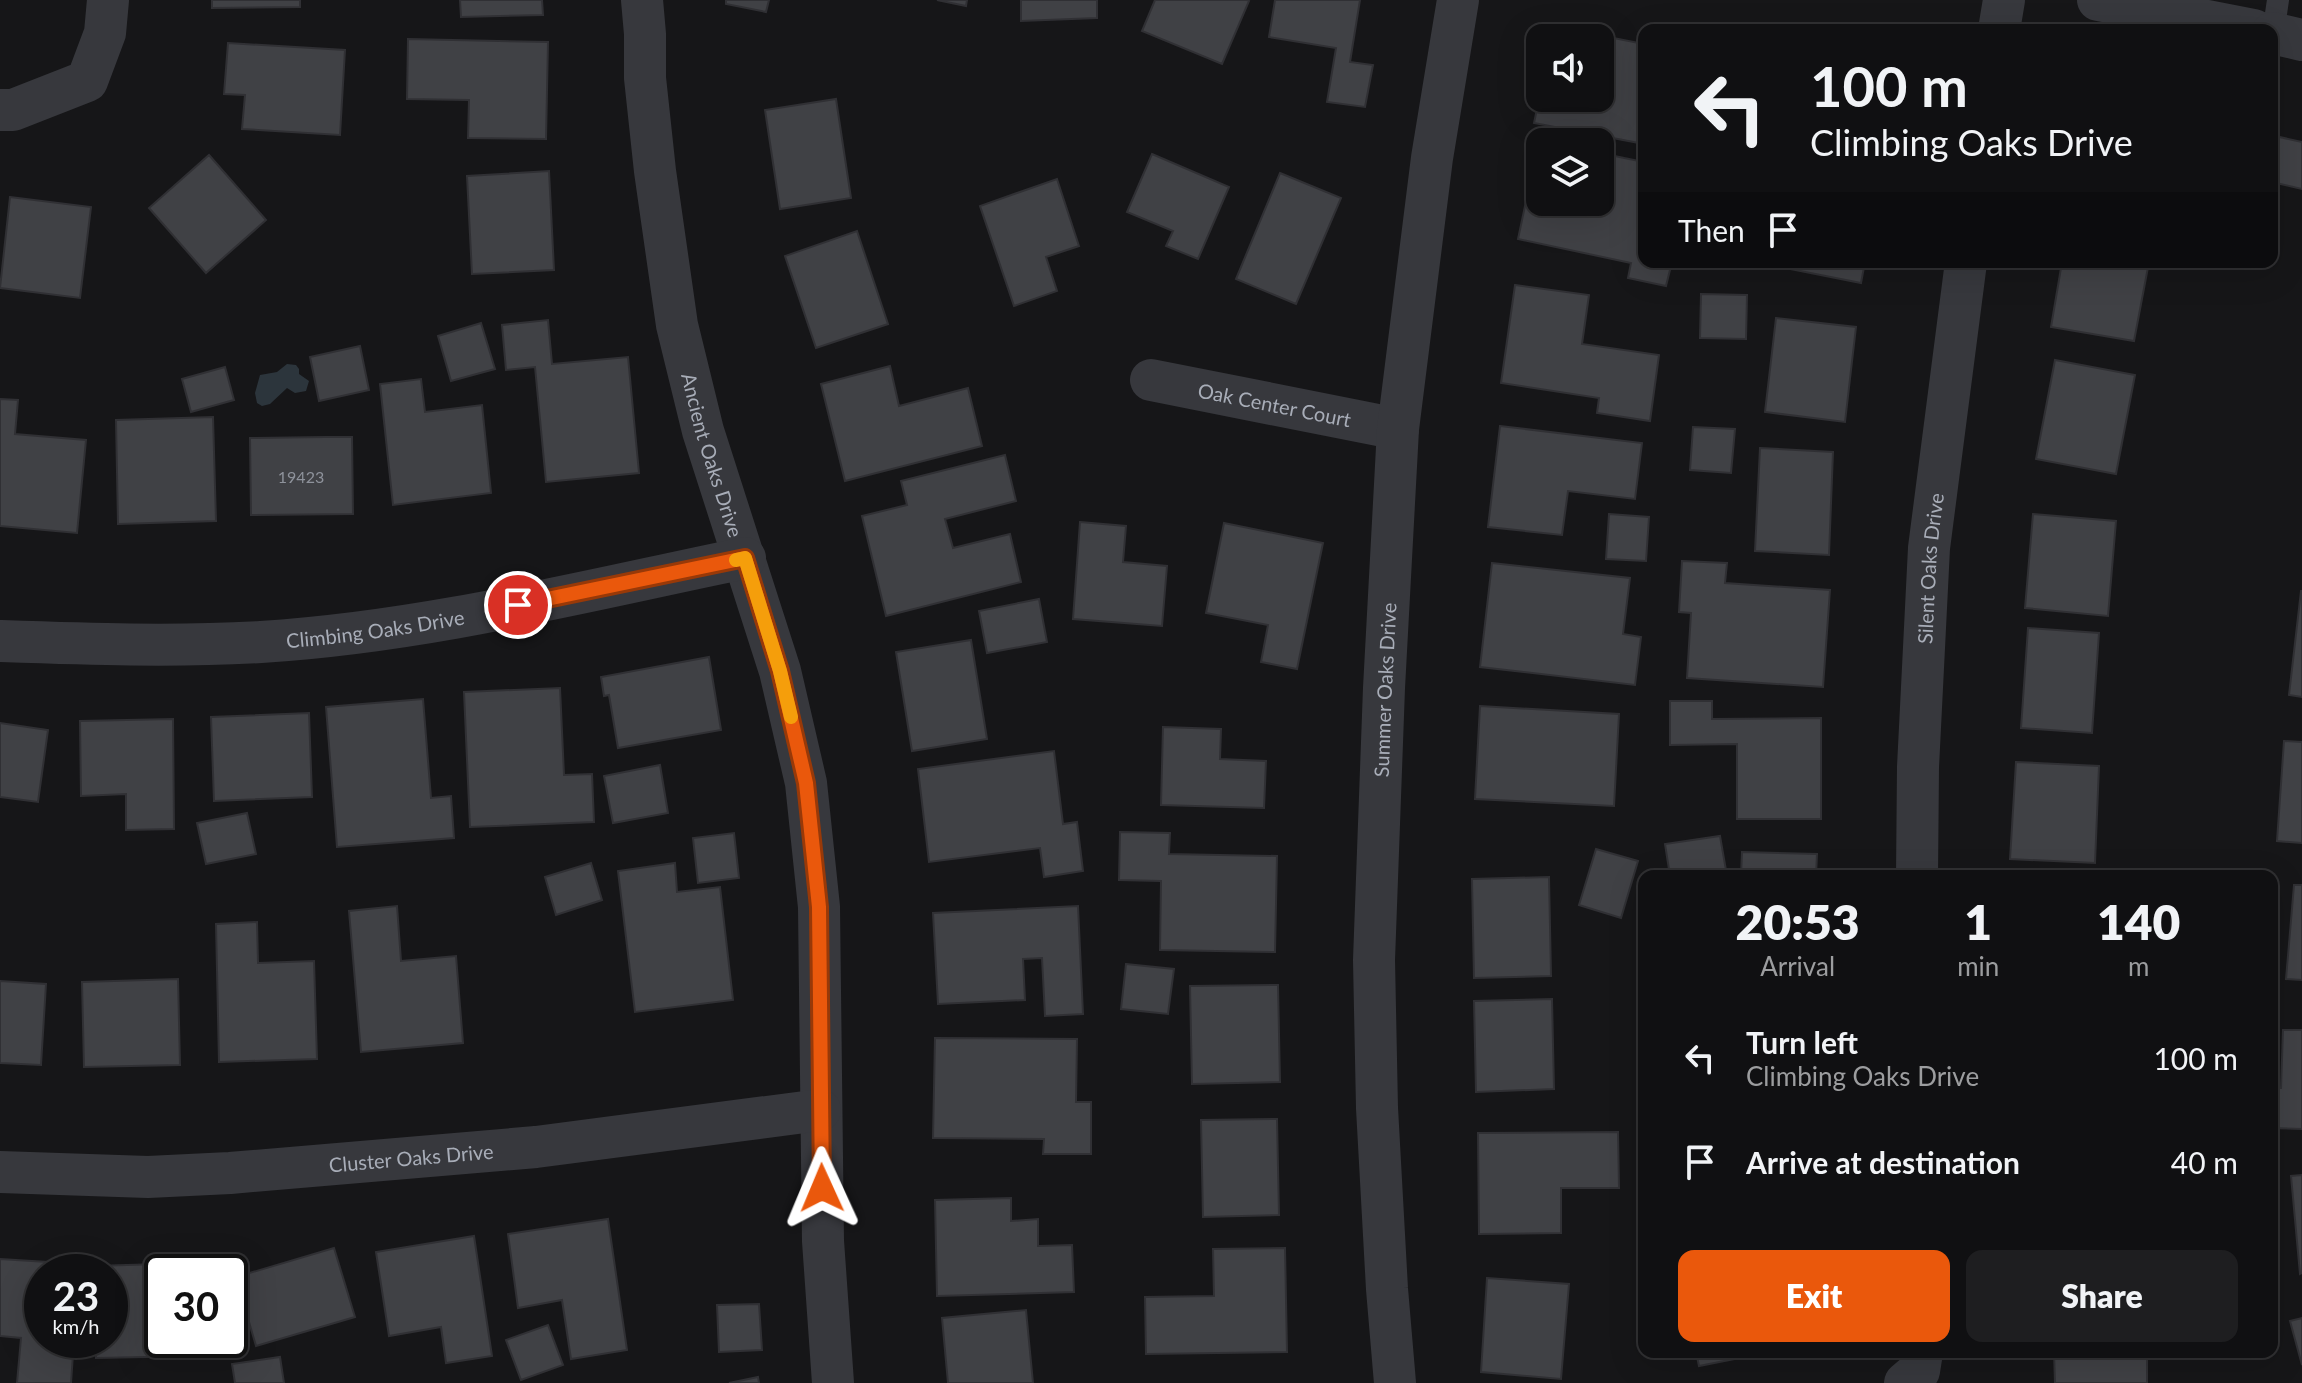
<!DOCTYPE html>
<style>
body{margin:0;font-family:Lato,sans-serif;background:#1e1e20;color:#f1f3f6;height:100vh;display:flex;flex-direction:column;font-size:30px;white-space:nowrap}
*{box-sizing:border-box;margin:0}
p{font-size:26px;color:#9c9d9f}
.icon{flex:none;width:44px;height:44px;fill:none;stroke:currentColor;stroke-width:2;stroke-linecap:round;stroke-linejoin:round}
.map{position:relative;flex:1;overflow:hidden}
.panel{position:absolute;left:1638px;top:870px;width:640px;height:488px;display:flex;flex-direction:column;background:#101012;border-radius:16px;box-shadow:0 8px 32px #0002,0 0 0 2px #303032}
.panel>*{flex:none}
.banner{position:absolute;left:1638px;top:24px;width:640px;height:244px;border-radius:16px;box-shadow:0 8px 32px #0002,0 0 0 2px #303032;background:#101012;color:#f1f3f6;overflow:hidden}
.buttons{position:absolute;left:1526px;top:24px;display:grid;gap:16px}
.buttons a{display:grid;place-items:center;width:88px;height:88px;border-radius:16px;background:#101012;box-shadow:0 8px 32px #0002,0 0 0 2px #303032;font-size:40px}
.speed{position:absolute;left:24px;top:1254px;display:flex;gap:16px;font-size:40px;font-weight:700;text-align:center}
.speed>*{display:grid;place-content:center;width:104px;height:104px;border-radius:50%;background:#101012;box-shadow:0 8px 32px #0002,0 0 0 2px #303032;line-height:1}
.speed small{font-size:20px;font-weight:400}
.speed .limit{border:4px solid #111;border-radius:12px;background:#fff;color:#111}
.pin{position:absolute;display:grid;place-items:center;width:68px;height:68px;color:#fff;margin:-34px;border:4px solid #fff;border-radius:50%;box-shadow:0 2px 8px #0007}
.me{position:absolute;width:88px;margin:-44px;rotate:359deg;stroke-linejoin:round;filter:drop-shadow(0 0 6px #0008)}
.turn{display:flex;align-items:center;gap:28px;height:168px;padding:0 40px;font-size:36px}
.turn .icon{width:104px;height:104px;stroke-width:2.5}
.turn b{display:block;font-size:56px;line-height:68px}
.then{display:flex;align-items:center;height:76px;padding:0 40px;background:#0003;gap:16px;font-size:30px}
.eta{display:flex;justify-content:space-evenly;align-items:center;height:136px;text-align:center}
.eta b{font-size:48px;font-weight:800;line-height:56px}
.action{display:flex;gap:16px;margin-top:auto;padding:16px 40px}
.action a{flex:1;height:92px;border-radius:16px;background:#ea580c;color:#fff;font-size:32px;font-weight:800;line-height:92px;text-align:center}
.action a+a{background:#1e1e20;color:#f1f3f6}
ul{padding:0;list-style:none}
li{display:flex;align-items:center;gap:24px;height:104px;padding:0 40px}
li div{flex:1}
li b{display:block;font-size:30px}
li em{font-style:normal}
.map>svg:first-child{display:block}
.water{fill:#2c353c}
.building{fill:#404145;stroke:#303034;stroke-width:2}
.lines{fill:none;stroke-linecap:round;stroke-linejoin:round}
.service{stroke:#37383d;stroke-width:22}
.minor{stroke:#37383d;stroke-width:42}
.route-casing{stroke:#983908;stroke-width:20}
.route{stroke:#ea580c;stroke-width:14}
.slow{stroke:#f59e0b;stroke-width:14}
.labels{text-anchor:middle;dominant-baseline:central;stroke-width:8;stroke-linejoin:round;paint-order:stroke}
.number-label{font-size:16px;fill:#8e929b}
.street-label{font-size:20px;fill:#a8adb8;stroke:#111113}
</style>
<div class="map">
<svg width="2302" height="1383" viewBox="0 0 2302 1383">
<rect width="100%" height="100%" fill="#161618"/>
<!-- water -->
<path class="water" d="M287 364 296 365 299 369V374L309 381 306 391 295 393 287 388 270 404 262 406 257 403 255 393 260 375 277 372Z"/>
<!-- building -->
<path class="building" d="M212 0H300V7L212 8Z
M460 0H542L543 15 461 17Z
M726 0H769L766 12 726 4Z
M937 0H967L966 6Z
M1021 0H1097V18L1021 21Z
M1155 0H1247L1249 1 1222 64 1142 31Z
M1275 0H1360L1350 62 1373 65 1365 107 1327 102 1336 48 1269 37Z
M1553 26 1644 44V144L1534 123 1540 95V98H1600V38H1551Z
M408 39 548 42 546 139 468 138 469 100 407 99Z
M228 43 345 50 340 135 242 129 245 95 224 94Z
M836 99 851 198 780 209 765 110Z
M2275 136 2302 142V189L2272 182V149Z
M1539 140 1549 142H1540V202H1600V153L1644 162V262H1672L1666 286 1628 278 1631 263 1518 239Z
M1152 154 1229 187 1198 259 1166 246 1173 231 1127 212Z
M209 155 266 220 206 273 149 208Z
M549 171 554 270 472 274 467 176Z
M1280 173 1341 198 1296 304 1236 279Z
M1057 179 1079 246 1046 257 1057 291 1014 306 980 206Z
M10 197 91 207 80 298 0 288Z
M857 231 888 324 816 348 785 256Z
M1786 262H1865L1861 283 1785 268Z
M2062 262H2149L2134 341 2051 327Z
M1515 285 1589 295 1582 344 1659 355 1650 421 1597 413 1599 398 1501 383Z
M1701 294 1747 295 1746 339 1700 338Z
M1776 318 1856 327 1845 422 1765 412Z
M548 320 552 364 628 357 639 473 546 482 535 367 506 370 502 325Z
M481 323 495 369 451 381 438 336Z
M360 346 369 390 319 401 310 357Z
M2055 360 2135 375 2116 474 2036 459Z
M890 366 899 406 968 388 982 446 845 481 821 384Z
M225 367 234 400 191 412 182 379Z
M421 379 425 412 482 405 491 493 393 505 380 384Z
M0 399 18 400 15 434 86 440 77 533 0 526Z
M213 417 216 521 118 524 116 420Z
M1500 426 1642 443 1635 499 1568 491 1562 535 1488 527Z
M1693 427 1735 429 1731 473 1690 470Z
M325 437H352L353 514 251 515 250 438Z
M1760 448 1833 452 1829 555 1755 551Z
M1005 455 1016 501 945 519 953 548 1010 534 1021 582 886 616 862 516 907 505 901 481Z
M1609 514 1649 517 1646 561 1606 559Z
M2033 514 2116 521 2108 616 2025 608Z
M1080 522 1126 526 1123 562 1167 566 1162 626 1073 619Z
M1224 523 1323 543 1297 669 1261 662 1268 625 1206 613Z
M1682 561 1727 563 1725 583 1830 590 1823 687 1687 678 1691 613 1679 612Z
M1492 563 1630 578 1623 634 1641 637 1635 685 1480 667Z
M2301 591H2302V697L2289 695Z
M1039 599 1047 642 987 653 979 611Z
M2028 628 2099 633 2092 733 2021 728Z
M971 640 987 739 912 751 896 652Z
M709 657 721 730 618 748 609 695 604 696 601 677Z
M560 688 564 775 592 774 594 822 470 827 464 692Z
M423 699 431 798 451 796 454 838 337 847 326 707Z
M1670 701H1712V719L1821 718V819H1737V744L1670 745Z
M1480 706 1619 714 1614 806 1475 799Z
M309 713 312 797 214 801 211 717Z
M173 719 174 829 126 830V794L81 796 80 721Z
M0 723 48 730 38 802 0 797Z
M1163 727 1221 729 1220 759 1266 761 1264 808 1161 805Z
M2284 741 2302 742V843L2277 841Z
M1054 751 1063 824 1077 822 1083 871 1044 877 1040 848 929 862 918 769Z
M2016 762 2099 766 2095 863 2010 859Z
M660 765 668 813 613 823 604 776Z
M247 813 256 854 206 864 197 823Z
M1120 832 1170 833 1169 854 1277 856 1275 952 1160 950 1161 881 1119 880Z
M734 833 739 878 698 883 693 838Z
M1720 836 1727 876H1670L1665 844Z
M1596 849 1638 861 1621 918 1579 905Z
M1742 852 1817 854 1816 876H1741Z
M591 863 602 900 556 915 545 877Z
M675 863 677 892 720 887 733 1000 635 1012 618 871Z
M1549 877 1551 976 1474 978 1472 879Z
M2294 885H2302V980L2286 979Z
M397 906 401 961 456 956 463 1043 361 1052 349 911Z
M1078 906 1083 1014 1045 1016 1042 958 1023 959 1025 1000 938 1004 933 913Z
M257 922 258 963 314 961 317 1059 219 1062 216 924Z
M1126 964 1174 969 1168 1014 1121 1009Z
M178 979 180 1065 84 1067 82 982Z
M0 981 46 984 41 1065 0 1063Z
M1278 985 1280 1082 1192 1084 1190 986Z
M1552 999 1554 1089 1476 1092 1474 1001Z
M2283 1030H2302V1129L2272 1128V1088H2281Z
M935 1038 1077 1039 1076 1102H1091V1154H1043L1044 1139 933 1138Z
M1277 1119 1279 1215 1203 1217 1201 1120Z
M1618 1132 1619 1188H1561V1233L1479 1234 1478 1133Z
M2302 1175V1273L2300 1274 2291 1176Z
M1011 1198V1221L1038 1219V1246L1072 1245 1074 1292 937 1296 935 1200Z
M608 1219 627 1350 571 1359 562 1300 518 1308 508 1234Z
M474 1236 492 1356 446 1363 441 1327 389 1336 376 1252Z
M334 1248 355 1317 256 1346 236 1277Z
M1285 1248 1287 1352 1146 1354 1145 1297 1214 1296 1213 1249Z
M0 1259 80 1264V1272H42V1340H74L71 1383H17L21 1338 0 1336Z
M193 1263 194 1272H162V1340H195V1356L96 1358V1340H110V1272H94V1266Z
M1487 1278 1569 1284 1561 1379 1481 1372Z
M759 1304 762 1350 719 1352 717 1305Z
M1026 1310 1033 1383H948L942 1318Z
M2302 1318V1365L2290 1321Z
M548 1325 563 1365 521 1380 506 1340Z
M1696 1352H1770L1699 1366Z
M2054 1352H2147V1383H2055Z
M280 1357 284 1383H235L232 1364Z
M758 1377 759 1383H729Z"/>
<g class="lines">
<!-- service -->
<path class="service" d="M2273 34 2278 0"/>
<!-- minor -->
<g class="minor">
<path id="s1" d="M642 0 645 34V78L655 171 677 325 703 431 780 671 806 783 819 907 823 1241 833 1383"/>
<path d="M2098 0 2254 30"/>
<path d="M1999 30 2004 0"/>
<path d="M2272 33 2302 40"/>
<path d="M0 110H13L87 81 105 33 108 0"/>
<path id="s2" d="M1151 380 1398 429"/>
<path id="s3" d="M0 641C87 644 173 647 261 642 424 632 585 591 745 558"/>
<path id="s4" d="M1917 876 1918 767 1929 548 1966 262"/>
<path id="s5" d="M0 1172 148 1177 230 1173 536 1147 820 1110"/>
<path id="s6" d="M1395 1383 1387 1289 1377 1108 1374 960 1384 688 1398 429 1432 158 1458 0"/>
<path d="M1905 1383 1919 1371 1922 1352"/>
</g>
</g>
<g class="lines">
<!-- route casing -->
<g class="route-casing">
<path id="route" d="M518 605 745 558 780 671 806 783 819 907 822 1188"/>
</g>
<!-- route -->
<use href="#route" class="route"/>
<!-- slow -->
<path class="slow" d="M736 560 745 558 780 671 791 717"/>
</g>
<g class="labels">
<!-- number labels -->
<g class="number-label">
<text x="301" y="476">19423</text>
</g>
<!-- street labels -->
<g class="street-label">
<text stroke="none"><textPath href="#s2" startOffset="126">Oak Center Court</textPath></text>
<text stroke="none"><textPath href="#s1" startOffset="462">Ancient Oaks Drive</textPath></text>
<text stroke="none"><textPath href="#s4" startOffset="308">Silent Oaks Drive</textPath></text>
<text stroke="none"><textPath href="#s3" startOffset="376">Climbing Oaks Drive</textPath></text>
<text stroke="none"><textPath href="#s6" startOffset="694">Summer Oaks Drive</textPath></text>
<text stroke="none"><textPath href="#s5" startOffset="412">Cluster Oaks Drive</textPath></text>
</g>
</g>
</svg>
<div class="buttons">
<a><svg class="icon" aria-label="sound" viewBox="0 0 24 24"><path d="M4 9h4l5-4v14l-5-4H4zM17 9q2 3 0 6"/></svg></a>
<a><svg class="icon" aria-label="layers" viewBox="0 0 24 24"><path d="M12 4l9 5-9 5-9-5zM3 14l9 5 9-5"/></svg></a>
</div>
<div class="speed"><div>23<small>km/h</small></div><div class="limit">30</div></div>
<div class="pin" style="left:518px;top:605px;background:#d93025"><svg class="icon" aria-label="arrive" viewBox="0 0 24 24"><path d="M6 21V4h12l-3 4 3 4H6"/></svg></div>
<svg class="me" style="left:822px;top:1188px" viewBox="-20 -20 40 40"><path d="M0-17L14 15 0 8-14 15z" fill="#ea580c" stroke="#fff" stroke-width="4"/></svg>
<div class="banner">
<div class="turn"><svg class="icon" aria-label="left" viewBox="0 0 24 24"><path d="M17 20v-9H6M10 6l-5 5 5 5"/></svg><div><b>100 m</b>Climbing Oaks Drive</div></div>
<div class="then">Then<svg class="icon" aria-label="arrive" viewBox="0 0 24 24"><path d="M6 21V4h12l-3 4 3 4H6"/></svg></div>
</div>
<section class="panel">
<div class="eta">
<div><b>20:53</b><p>Arrival</p></div>
<div><b>1</b><p>min</p></div>
<div><b>140</b><p>m</p></div>
</div>
<ul>
<li><svg class="icon" aria-label="left" viewBox="0 0 24 24"><path d="M17 20v-9H6M10 6l-5 5 5 5"/></svg><div><b>Turn left</b><p>Climbing Oaks Drive</p></div><em>100 m</em></li>
<li><svg class="icon" aria-label="arrive" viewBox="0 0 24 24"><path d="M6 21V4h12l-3 4 3 4H6"/></svg><div><b>Arrive at destination</b></div><em>40 m</em></li>
</ul>
<div class="action"><a>Exit</a><a>Share</a></div>
</section>
</div>
